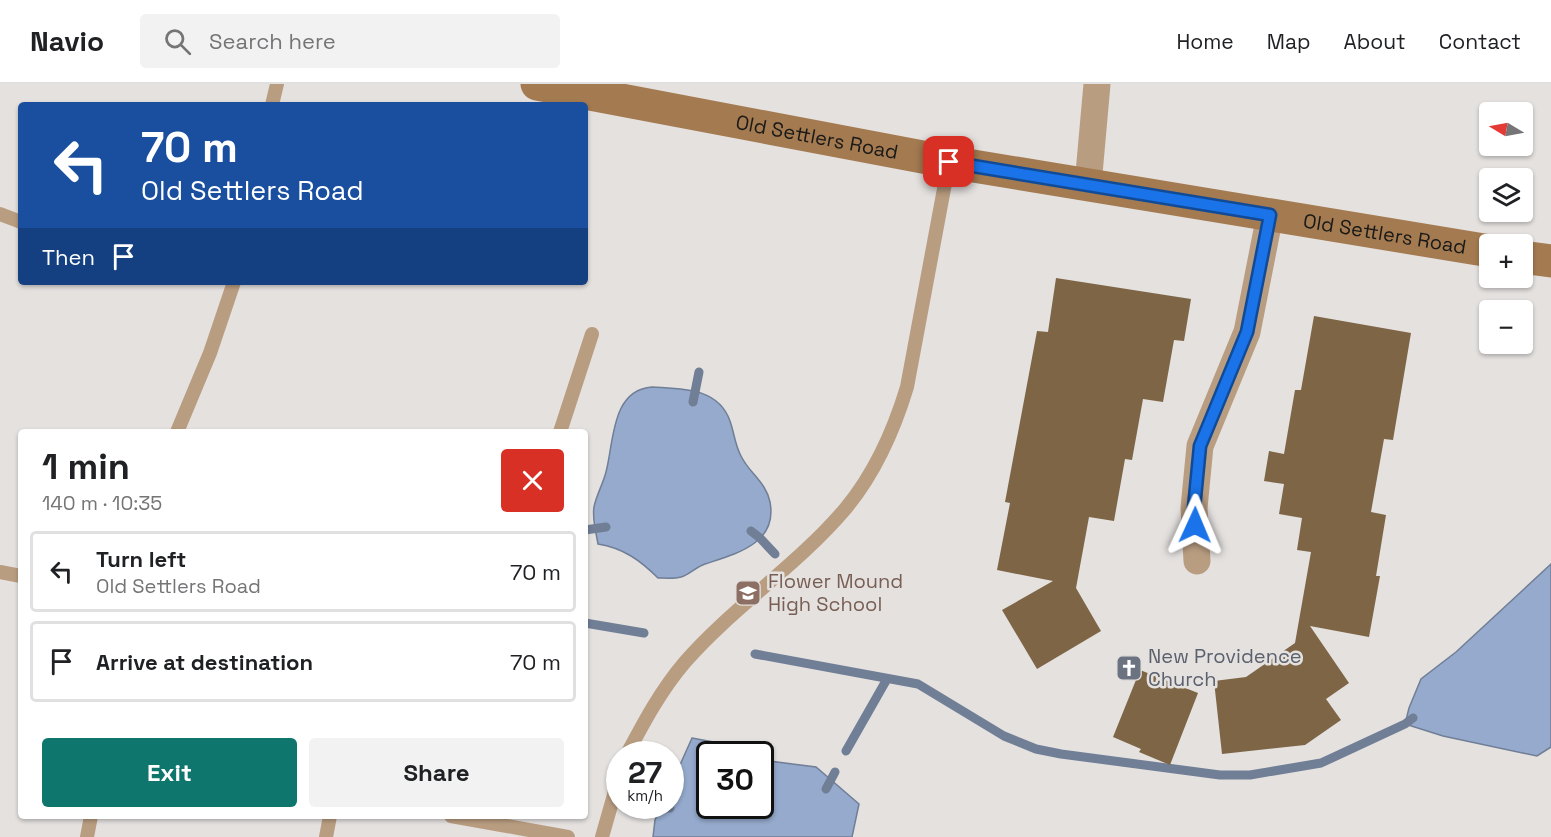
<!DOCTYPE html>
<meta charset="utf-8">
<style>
body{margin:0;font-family:"Space Grotesk",sans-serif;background:#f2f2f2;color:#202124;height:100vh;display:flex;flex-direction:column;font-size:22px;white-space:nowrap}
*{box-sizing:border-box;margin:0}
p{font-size:20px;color:#757577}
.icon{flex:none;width:33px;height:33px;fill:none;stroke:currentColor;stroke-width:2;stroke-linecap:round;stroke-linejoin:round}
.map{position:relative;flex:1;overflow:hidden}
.details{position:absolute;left:18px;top:345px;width:570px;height:390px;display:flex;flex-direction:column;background:#fff;border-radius:6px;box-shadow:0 2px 4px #0004}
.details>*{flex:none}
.top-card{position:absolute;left:18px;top:18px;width:570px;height:183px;border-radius:6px;box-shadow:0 2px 4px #0004;background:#1a4fa0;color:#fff;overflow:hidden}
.needle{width:39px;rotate:280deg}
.buttons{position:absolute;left:1479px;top:18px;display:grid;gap:12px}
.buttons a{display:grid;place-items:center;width:54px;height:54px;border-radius:6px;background:#fff;box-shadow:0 2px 4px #0004;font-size:30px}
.speed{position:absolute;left:606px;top:657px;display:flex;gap:12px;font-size:30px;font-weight:700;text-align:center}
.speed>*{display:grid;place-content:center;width:78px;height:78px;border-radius:50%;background:#fff;box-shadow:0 2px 4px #0004;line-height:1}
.speed small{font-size:15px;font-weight:400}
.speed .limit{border:3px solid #111;border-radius:9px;background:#fff;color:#111}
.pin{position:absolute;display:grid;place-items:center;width:51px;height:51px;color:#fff;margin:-26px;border-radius:12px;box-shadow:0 3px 9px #0006}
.me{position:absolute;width:66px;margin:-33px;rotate:1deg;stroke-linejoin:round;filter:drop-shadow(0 0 4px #0008)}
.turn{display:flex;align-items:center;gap:21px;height:126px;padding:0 24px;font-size:27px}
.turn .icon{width:78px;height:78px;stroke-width:2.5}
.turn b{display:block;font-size:42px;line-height:51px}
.then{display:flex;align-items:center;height:57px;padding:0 24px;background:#0003;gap:12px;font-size:22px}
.round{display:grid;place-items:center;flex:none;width:63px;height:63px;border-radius:6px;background:#f2f2f2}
.headline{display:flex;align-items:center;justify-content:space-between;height:102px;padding:0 24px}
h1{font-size:36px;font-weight:700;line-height:45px}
.primary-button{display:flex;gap:12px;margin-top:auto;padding:12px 24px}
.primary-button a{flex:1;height:69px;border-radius:6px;background:#0f766e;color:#fff;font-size:24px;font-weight:700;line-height:69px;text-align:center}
.primary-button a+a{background:#f2f2f2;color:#202124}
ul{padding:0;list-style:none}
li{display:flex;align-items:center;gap:18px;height:81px;margin:0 12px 9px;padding:0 12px;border:3px solid #e0e0e0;border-radius:6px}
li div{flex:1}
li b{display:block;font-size:22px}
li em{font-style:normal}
header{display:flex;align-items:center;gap:36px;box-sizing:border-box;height:84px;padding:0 30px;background:#fff;border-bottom:2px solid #e0e0e0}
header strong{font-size:28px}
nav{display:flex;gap:33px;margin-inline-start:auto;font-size:21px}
.search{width:420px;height:54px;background:#f2f2f2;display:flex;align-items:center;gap:15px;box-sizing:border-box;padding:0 21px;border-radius:6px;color:#757577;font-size:22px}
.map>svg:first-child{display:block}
.water{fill:#95aacc;stroke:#707e96;stroke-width:1.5}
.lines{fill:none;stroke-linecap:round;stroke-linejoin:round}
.stream{stroke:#707e96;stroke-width:9}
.building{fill:#7d6546}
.lane{stroke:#b99d81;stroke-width:14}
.street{stroke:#b99d81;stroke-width:27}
.secondary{stroke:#a47a50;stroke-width:33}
.route-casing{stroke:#114b97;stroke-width:15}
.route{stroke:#1a73e8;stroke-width:10}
.labels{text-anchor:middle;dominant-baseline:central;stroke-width:5;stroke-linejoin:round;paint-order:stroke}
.street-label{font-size:20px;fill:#191918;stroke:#e4e1df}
.education-label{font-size:20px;fill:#785e54;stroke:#e4e1df;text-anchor:start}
.worship-label{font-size:20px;fill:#5b616d;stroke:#e4e1df;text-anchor:start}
</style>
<header>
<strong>Navio</strong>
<div class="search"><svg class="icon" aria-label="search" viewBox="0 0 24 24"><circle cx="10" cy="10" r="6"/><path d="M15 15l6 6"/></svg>Search here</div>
<nav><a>Home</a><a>Map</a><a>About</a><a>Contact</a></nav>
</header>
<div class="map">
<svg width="1551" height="753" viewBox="0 0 1551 753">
<rect width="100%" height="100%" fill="#e4e1df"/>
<!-- water -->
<path class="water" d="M652 303C681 305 718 303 730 337 734 348 735 361 741 372 749 389 766 398 770 418 778 460 735 470 705 480 696 483 689 491 681 493 674 495 665 494 658 494 640 476 623 464 598 460 596 449 592 434 594 423 596 412 603 400 606 388 614 358 611 306 652 303Z
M1551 480V663L1537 672 1443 652 1405 640 1409 624 1421 595 1456 568Z
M692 654 724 660 745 670H710V722H760L761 676 816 683 859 720 852 753H653L655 736 661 722H670L671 701Z"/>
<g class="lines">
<!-- stream -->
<path class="stream" d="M693 318 699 288
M585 446 606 443
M751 447 760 454 775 470
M585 539 644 549
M755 570 918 600 1004 652 1036 665 1061 670 1220 691H1250L1321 679 1405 640 1413 634
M846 667 887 595
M826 705 835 688
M627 724H670"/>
</g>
<!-- building -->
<path class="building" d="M1056 194 1191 215 1184 257 1174 256 1163 318 1143 315 1132 376 1125 375 1114 437 1089 433 1076 504 1101 547 1037 585 1002 526 1053 497 997 486 1010 419 1005 418 1037 247 1048 248Z
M1314 232 1411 249 1393 356 1384 355 1371 428 1386 431 1376 492H1380L1369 553 1310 542 1349 599 1326 615 1341 636 1305 661 1222 670 1214 597 1246 593 1295 559 1311 468 1297 466 1302 434 1279 430 1284 400 1264 397 1269 367 1284 370 1295 306H1301Z
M1140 586 1198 609 1170 681 1139 668 1141 665 1113 653Z"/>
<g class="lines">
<!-- lane -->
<path class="lane" d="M272 21 277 0
M0 130 21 138
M177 348 210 269 234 198
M560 348 592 250
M0 488 21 492
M627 670C644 638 661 606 685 578 734 522 798 481 846 424 874 390 894 346 907 303L949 78
M451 732 568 753
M87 753 91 732
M326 753 330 732
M602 753 620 690"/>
<!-- street -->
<path class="street" d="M1088 101 1097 0
M1197 477 1194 424 1200 362 1247 248 1270 131"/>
<!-- secondary -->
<g class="secondary">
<path id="s1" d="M537 0 949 78 1490 167"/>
<path d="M1522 173 1551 177"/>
</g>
</g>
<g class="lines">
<!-- route casing -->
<g class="route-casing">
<path id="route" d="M949 78 1270 131 1247 248 1200 362 1194 424 1195 441"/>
</g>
<!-- route -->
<use href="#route" class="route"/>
</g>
<!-- icons -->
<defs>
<g id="school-square" transform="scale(1.35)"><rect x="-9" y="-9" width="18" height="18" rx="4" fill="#8d6e63" stroke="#e4e1df"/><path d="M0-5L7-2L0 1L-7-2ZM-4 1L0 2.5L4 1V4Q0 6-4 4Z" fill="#fff"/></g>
<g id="church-square" transform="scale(1.35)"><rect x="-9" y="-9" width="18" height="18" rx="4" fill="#6b7280" stroke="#e4e1df"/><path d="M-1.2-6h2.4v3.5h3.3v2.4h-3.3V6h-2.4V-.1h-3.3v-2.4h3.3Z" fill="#fff"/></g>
</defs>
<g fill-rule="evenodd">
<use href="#school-square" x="748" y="509"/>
<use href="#church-square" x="1129" y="584"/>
</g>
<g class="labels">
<!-- street labels -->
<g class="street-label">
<text stroke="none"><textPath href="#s1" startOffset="285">Old Settlers Road</textPath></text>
<text stroke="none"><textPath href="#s1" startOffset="861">Old Settlers Road</textPath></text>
</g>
<!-- education labels -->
<g class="education-label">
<text x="768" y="497">Flower Mound<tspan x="768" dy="23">High School</tspan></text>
</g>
<!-- worship labels -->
<g class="worship-label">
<text x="1148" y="572">New Providence<tspan x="1148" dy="23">Church</tspan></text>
</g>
</g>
</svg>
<div class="buttons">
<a><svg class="needle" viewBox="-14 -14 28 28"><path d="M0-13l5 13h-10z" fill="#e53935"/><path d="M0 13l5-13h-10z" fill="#757577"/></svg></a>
<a><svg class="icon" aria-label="layers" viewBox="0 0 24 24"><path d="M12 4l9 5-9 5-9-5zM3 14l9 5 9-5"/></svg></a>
<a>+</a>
<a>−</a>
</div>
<div class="speed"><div>27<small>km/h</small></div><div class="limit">30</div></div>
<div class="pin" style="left:949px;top:78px;background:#d93025"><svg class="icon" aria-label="arrive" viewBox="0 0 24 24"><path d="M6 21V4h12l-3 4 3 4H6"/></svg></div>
<svg class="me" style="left:1195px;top:441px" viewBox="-20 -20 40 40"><path d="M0-17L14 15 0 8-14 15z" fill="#1a73e8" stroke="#fff" stroke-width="4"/></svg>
<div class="top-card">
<div class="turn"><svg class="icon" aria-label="left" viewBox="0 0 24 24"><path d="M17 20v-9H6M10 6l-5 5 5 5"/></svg><div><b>70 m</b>Old Settlers Road</div></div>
<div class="then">Then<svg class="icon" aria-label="arrive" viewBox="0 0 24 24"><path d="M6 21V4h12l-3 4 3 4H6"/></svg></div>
</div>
<section class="details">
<div class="headline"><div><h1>1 min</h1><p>140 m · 10:35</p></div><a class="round" style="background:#d93025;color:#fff"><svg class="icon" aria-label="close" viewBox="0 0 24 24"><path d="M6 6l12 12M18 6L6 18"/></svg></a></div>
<ul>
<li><svg class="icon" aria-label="left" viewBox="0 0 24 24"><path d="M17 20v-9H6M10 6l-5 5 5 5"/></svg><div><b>Turn left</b><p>Old Settlers Road</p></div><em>70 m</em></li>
<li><svg class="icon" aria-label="arrive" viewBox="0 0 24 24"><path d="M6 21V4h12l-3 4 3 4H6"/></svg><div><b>Arrive at destination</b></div><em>70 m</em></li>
</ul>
<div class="primary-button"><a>Exit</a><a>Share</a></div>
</section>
</div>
